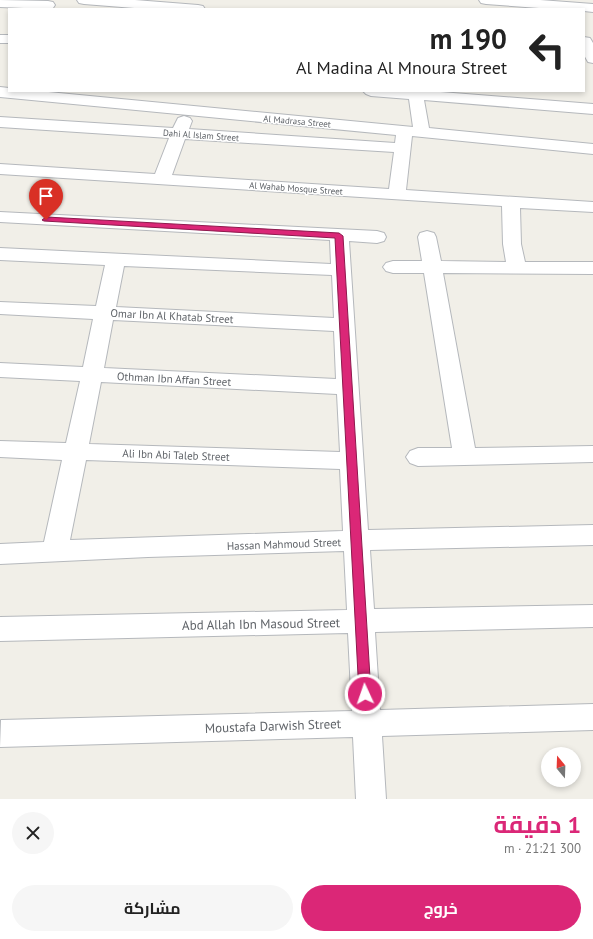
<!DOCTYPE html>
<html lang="ar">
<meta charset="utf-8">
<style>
body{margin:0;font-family:"PT Sans",Cairo,sans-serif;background:#f6f6f6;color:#222;direction:rtl;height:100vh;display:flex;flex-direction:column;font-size:15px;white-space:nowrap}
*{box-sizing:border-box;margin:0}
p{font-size:13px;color:#767676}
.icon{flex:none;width:22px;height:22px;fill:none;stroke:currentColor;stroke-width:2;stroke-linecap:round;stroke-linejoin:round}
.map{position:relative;height:799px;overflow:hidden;direction:ltr}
.drawer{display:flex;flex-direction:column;background:#fff;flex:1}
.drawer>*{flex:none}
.guide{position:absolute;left:8px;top:8px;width:577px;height:84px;border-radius:0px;box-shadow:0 2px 6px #0003;direction:rtl;background:#fff;color:#222;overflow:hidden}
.needle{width:26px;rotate:341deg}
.controls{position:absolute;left:541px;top:747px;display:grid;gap:8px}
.controls a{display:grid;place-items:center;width:40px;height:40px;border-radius:50%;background:#fff;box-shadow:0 2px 6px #0003;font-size:20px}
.pin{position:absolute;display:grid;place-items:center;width:34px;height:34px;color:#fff;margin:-41px -17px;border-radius:50% 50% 50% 0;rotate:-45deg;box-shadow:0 0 4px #0007}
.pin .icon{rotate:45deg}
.me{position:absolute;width:44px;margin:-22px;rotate:357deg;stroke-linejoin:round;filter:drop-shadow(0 0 3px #0008)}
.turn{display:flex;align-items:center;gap:14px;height:84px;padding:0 12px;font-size:18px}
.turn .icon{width:52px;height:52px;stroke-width:2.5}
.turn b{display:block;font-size:28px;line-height:34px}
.round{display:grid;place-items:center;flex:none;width:42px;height:42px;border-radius:21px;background:#f6f6f6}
.headline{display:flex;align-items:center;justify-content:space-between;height:68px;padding:0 12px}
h1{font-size:24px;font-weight:700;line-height:30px;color:#db2777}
.primary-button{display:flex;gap:8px;margin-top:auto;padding:8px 12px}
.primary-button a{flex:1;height:46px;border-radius:24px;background:#db2777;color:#fff;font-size:16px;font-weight:700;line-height:46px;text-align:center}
.primary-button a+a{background:#f6f6f6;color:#222}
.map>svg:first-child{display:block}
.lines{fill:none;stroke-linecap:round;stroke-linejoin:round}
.street-casing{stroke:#b5b8bc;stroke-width:2}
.street{fill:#fff;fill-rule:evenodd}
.route{fill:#db2777;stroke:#8e194d}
.labels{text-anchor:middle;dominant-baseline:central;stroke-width:3;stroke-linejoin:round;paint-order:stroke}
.far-street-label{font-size:9px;fill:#5f6368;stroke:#fff}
.street-label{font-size:11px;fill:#5f6368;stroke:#fff}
.near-street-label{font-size:13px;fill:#5f6368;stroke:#fff}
</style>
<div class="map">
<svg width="593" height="799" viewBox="0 0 593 799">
<rect width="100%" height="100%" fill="#f1efe8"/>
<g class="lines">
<!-- street casing -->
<g class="street-casing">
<path id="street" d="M0 0 48 1 53 2 55 5 53 8 48 9 0 7Z
M77 0H135L198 5 203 6 205 9H147L84 4 79 3Z
M479 0H540L593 4V12L584 11V9H553L486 4 481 3Z
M0 35H9V43H0Z
M584 37 590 38 593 43V63L588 62 584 55Z
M0 87 9 88V91H38L413 127 409 99 371 96 366 94 363 91H428L593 104V114L424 100 429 128 593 144V154L412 136 406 190 593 202V212L520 208 521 244 525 262H593V274L443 273 475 448 593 446V462L418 466 410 463 406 457 410 451 418 448H452L424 273H393L386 271 383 267 386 263 393 261H422L418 237 420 233 427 231 434 233 436 237 441 261 506 262 503 244 502 206 0 174V164L155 174 169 138 0 127V117L173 128 178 118 184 116 190 118 192 121 189 129 395 143 396 135 0 97ZM185 139 394 152 389 189 172 175Z
M0 212 377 231 384 233 386 237 384 241 377 243 349 241 368 530 593 525V545L370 550 374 609 593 605V627L375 632 380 710 593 704V730L382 736 386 799H356L353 737 0 747 1 720 352 711 348 633 0 641V617L347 610 344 551 148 557 0 564V544L44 542 62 460 0 457V441L66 443 80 381 0 377V363L83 367 93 319 0 314V302L96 306 105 265 0 260V248L331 264 330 240 0 222ZM124 266 332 275 334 318 116 307ZM113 320 334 331 336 379 104 368ZM101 382 337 394 340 452 89 444ZM86 460 340 469 343 531 70 540Z"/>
</g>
<!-- street -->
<use href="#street" class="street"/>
</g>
<!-- route -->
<path class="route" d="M46 217 339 233 343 236 371 694 369 698 365 699 361 698 359 694 335 238 44 221 42 220Z"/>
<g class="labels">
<!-- far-street labels -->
<g class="far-street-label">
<text transform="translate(297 121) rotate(5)">Al Madrasa Street</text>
<text transform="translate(201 135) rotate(4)">Dahi Al Islam Street</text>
<text transform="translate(296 188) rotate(4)">Al Wahab Mosque Street</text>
</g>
<!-- street labels -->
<g class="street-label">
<text transform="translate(172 316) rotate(3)">Omar Ibn Al Khatab Street</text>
<text transform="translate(174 379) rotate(3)">Othman Ibn Affan Street</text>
<text transform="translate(176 455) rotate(2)">Ali Ibn Abi Taleb Street</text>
<text transform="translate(284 544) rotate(-2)">Hassan Mahmoud Street</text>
</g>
<!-- near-street labels -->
<g class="near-street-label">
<text transform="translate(261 624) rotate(-1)">Abd Allah Ibn Masoud Street</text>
<text transform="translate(273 726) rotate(-2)">Moustafa Darwish Street</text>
</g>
</g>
</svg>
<div class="controls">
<a><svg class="needle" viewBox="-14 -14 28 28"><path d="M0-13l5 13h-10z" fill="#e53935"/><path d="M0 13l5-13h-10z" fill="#767676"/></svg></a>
</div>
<div class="pin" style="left:46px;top:220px;background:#d93025"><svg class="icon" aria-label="arrive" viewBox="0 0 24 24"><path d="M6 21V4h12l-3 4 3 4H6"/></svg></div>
<svg class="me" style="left:365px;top:694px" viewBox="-20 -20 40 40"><circle r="17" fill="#db2777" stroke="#fff" stroke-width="3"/><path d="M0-11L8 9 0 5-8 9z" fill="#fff"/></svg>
<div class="guide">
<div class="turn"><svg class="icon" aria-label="left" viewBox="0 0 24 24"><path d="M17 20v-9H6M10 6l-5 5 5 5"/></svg><div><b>190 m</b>Al Madina Al Mnoura Street</div></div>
</div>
</div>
<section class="drawer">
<div class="headline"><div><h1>1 دقيقة</h1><p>300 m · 21:21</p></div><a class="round"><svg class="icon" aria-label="close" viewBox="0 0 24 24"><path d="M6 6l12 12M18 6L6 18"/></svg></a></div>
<div class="primary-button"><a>خروج</a><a>مشاركة</a></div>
</section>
